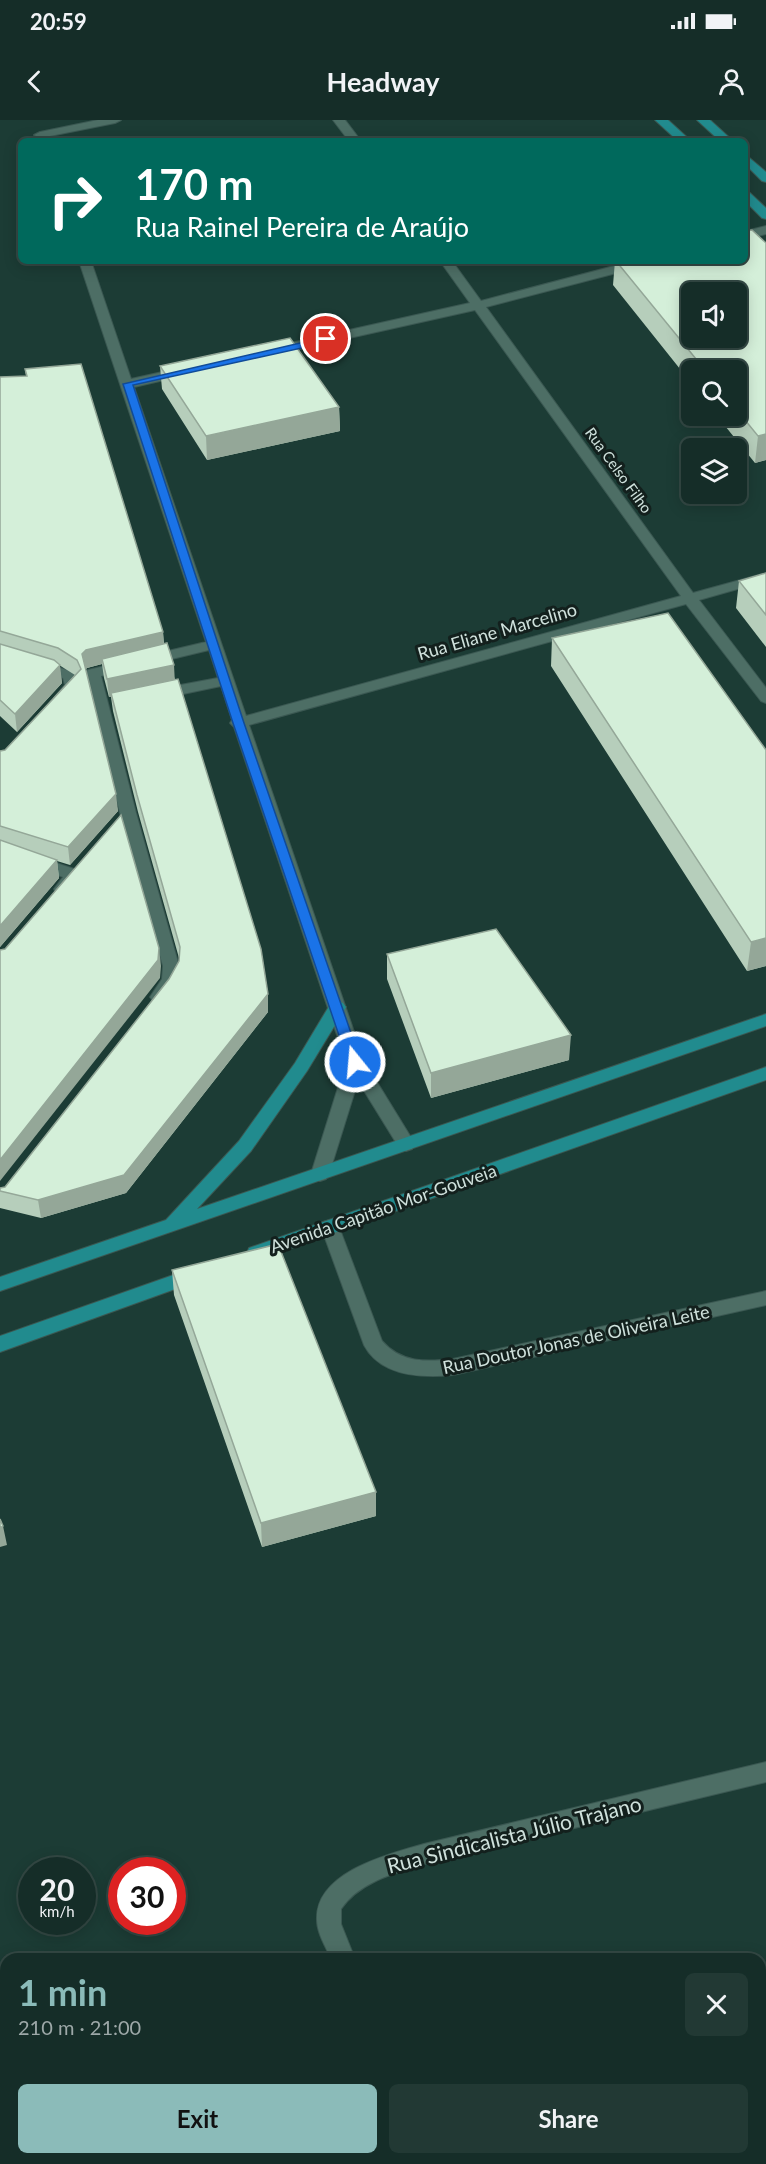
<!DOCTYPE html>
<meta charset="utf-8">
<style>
body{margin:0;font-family:Lato,sans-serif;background:#223934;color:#f1f3f6;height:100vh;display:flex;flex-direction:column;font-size:22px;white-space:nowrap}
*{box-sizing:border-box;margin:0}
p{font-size:20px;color:#9da8a8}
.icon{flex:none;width:33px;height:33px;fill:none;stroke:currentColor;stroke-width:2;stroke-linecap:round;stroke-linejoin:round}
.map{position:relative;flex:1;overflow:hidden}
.panel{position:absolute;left:0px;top:1833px;width:766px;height:212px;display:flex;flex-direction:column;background:#152d28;border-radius:18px 18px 0 0;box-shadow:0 3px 15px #0003,0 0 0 2px #344945}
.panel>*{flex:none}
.guide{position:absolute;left:18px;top:18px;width:730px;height:126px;border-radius:9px;box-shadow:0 3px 15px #0003,0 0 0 2px #344945;background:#00695c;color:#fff;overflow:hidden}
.tools{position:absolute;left:681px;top:162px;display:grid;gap:12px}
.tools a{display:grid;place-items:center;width:66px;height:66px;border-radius:9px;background:#152d28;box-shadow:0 3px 15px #0003,0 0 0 2px #344945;font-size:30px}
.speed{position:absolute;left:18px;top:1737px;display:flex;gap:12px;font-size:30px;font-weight:700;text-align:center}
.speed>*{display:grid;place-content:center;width:78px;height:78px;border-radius:50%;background:#152d28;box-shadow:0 3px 15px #0003,0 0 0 2px #344945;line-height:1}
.speed small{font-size:15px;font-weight:400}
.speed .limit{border:9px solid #d22;background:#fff;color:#111}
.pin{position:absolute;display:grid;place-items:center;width:51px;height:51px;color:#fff;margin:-26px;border:3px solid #fff;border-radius:50%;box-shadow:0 2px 6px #0007}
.me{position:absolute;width:66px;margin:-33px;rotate:343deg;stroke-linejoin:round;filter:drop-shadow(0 0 4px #0008)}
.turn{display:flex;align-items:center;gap:21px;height:126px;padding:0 18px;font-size:27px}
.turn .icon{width:78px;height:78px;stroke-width:2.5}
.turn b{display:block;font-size:42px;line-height:51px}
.round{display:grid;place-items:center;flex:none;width:63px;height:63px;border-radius:9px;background:#223934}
.overview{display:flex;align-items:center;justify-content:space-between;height:102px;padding:0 18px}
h1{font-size:36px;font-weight:700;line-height:45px;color:#8bbbb9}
.button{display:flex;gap:12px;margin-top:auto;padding:12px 18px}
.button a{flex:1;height:69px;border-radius:9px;background:#8bbbb9;color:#111;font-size:24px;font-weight:700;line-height:69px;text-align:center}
.button a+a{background:#223934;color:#f1f3f6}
.status{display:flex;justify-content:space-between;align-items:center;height:42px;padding:0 30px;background:#152d28;direction:ltr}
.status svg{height:16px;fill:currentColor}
header{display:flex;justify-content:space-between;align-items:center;height:78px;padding:0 18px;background:#152d28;font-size:27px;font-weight:700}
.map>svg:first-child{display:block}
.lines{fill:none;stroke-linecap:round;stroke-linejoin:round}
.minor-casing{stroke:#3b5852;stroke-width:2}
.major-casing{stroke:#3b5852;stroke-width:2}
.minor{fill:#4d6e65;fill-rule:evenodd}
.major{fill:#218b8e;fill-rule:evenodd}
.wall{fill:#b6cebb}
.shaded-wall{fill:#94a798}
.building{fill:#d4efd9;stroke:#94a798;stroke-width:1.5;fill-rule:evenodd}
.route{fill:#1a73e8;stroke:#114b97;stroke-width:1.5}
.labels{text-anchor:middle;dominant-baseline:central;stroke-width:6;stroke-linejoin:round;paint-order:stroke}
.far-street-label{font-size:15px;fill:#cfe1dc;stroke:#13201d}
.street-label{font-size:18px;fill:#cfe1dc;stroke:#13201d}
.near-street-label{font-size:21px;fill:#cfe1dc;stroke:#13201d}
</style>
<div class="status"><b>20:59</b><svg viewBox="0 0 49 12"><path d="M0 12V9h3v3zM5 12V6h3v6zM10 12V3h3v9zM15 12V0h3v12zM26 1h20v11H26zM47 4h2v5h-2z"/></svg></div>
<header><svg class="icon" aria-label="back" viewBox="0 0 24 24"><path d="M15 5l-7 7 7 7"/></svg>Headway<svg class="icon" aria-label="person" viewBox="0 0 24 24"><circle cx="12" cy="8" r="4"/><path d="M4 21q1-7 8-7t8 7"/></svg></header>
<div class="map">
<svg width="766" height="2044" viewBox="0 0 766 2044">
<rect width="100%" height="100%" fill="#1c3c35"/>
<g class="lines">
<!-- minor casing -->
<g class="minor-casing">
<path id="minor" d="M98 0H121L115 3 40 18 34 15 40 12Z
M333 0H345L361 21H349Z
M766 106V114L746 119V111Z
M79 141H91L131 259 185 247 192 251 190 254 134 267 246 596 681 476 475 190 273 235 267 231 273 227 470 183 440 141H452L481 181 633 141H653L651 144 486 187 693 473 766 453V461L699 480 766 568V583L761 581 686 484 249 605 364 941 415 1024 412 1029 406 1031 400 1029 358 961 329 1054 326 1059 320 1061 314 1059 311 1054 346 942 234 607 230 603 232 600 221 566 159 579 151 574 159 569 218 558 209 530 101 556 136 693 179 846 178 859 165 881H153L150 877 162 859 163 846 120 693 85 553 88 550 206 522Z
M0 529 73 552 79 558 81 566 67 581H57L54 578 65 565 63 558 0 539Z
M0 724 80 751 82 755 68 773H56L54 769 63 757 0 735Z
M330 1100 337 1102 339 1107 382 1221C401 1243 426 1242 453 1239L766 1171V1185L453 1255C422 1258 381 1257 364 1225L321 1107 323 1102Z
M766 1642V1662L424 1744C395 1753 359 1762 341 1789V1804L355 1839H331C326 1827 317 1813 317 1800 315 1752 389 1734 424 1724Z
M0 2012 6 2014V2038H17L19 2044H0Z
M408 2038H432L434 2044H410Z"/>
</g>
<!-- major casing -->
<g class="major-casing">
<path id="major" d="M655 0H668L691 21H678Z
M697 0H710L733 21H720Z
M746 35 766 52V62L762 61 746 45Z
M746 72 750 73 766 88V99L762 98 746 82Z
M337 881 343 883 346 887 307 951 251 1031 197 1089 766 894V906L0 1171V1157L166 1100 239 1021 295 943 331 883Z
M766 947V960L263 1138 256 1140 249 1138 247 1133 249 1128Z
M196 1147 203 1149 205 1154 203 1159 0 1232V1216Z"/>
</g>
<!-- minor -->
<use href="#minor" class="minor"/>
<!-- major -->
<use href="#major" class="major"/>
</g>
<!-- wall -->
<path class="wall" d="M615 141H746L766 340 755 343 717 296H736V250H692V264L613 165Z
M160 246 339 287 340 311 207 340 162 269Z
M25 249 163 512 164 524 175 560 268 892 126 1073 41 1098 0 1088V1068L5 1067 169 859 179 841V838L138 692 113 591 111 577H109L104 558 102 544 87 548 85 550 118 691 70 745 57 741 59 758 0 827V631L5 630 75 555 59 545 62 563 17 612 0 596V257L26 256Z
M766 453V527L736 488 739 461Z
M552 518 766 630V846L747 851 551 546Z
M387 834 569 940 431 978 387 859Z
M172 1150 376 1396 262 1427 174 1175Z"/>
<!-- shaded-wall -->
<path class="shaded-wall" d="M339 287 340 311 207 340 206 316Z
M766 314V340L755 343 758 316Z
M163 512 164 530 102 539V544L87 548 83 551 82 534 86 530Z
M60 545 62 563 17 612 15 594Z
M174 545 175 564 111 573V577H109L107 559Z
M116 674 118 691 70 745 68 727Z
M57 740 59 758 0 827V806Z
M766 818V846L747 851 751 822Z
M159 828 161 846 160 858 0 1061V1040Z
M268 874V892L126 1073 41 1098 38 1080Z
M571 915 569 940 431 978V953Z
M376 1372V1396L262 1427 261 1403Z
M3 1406 7 1425 0 1427V1408Z"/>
<!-- building -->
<path class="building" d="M752 110 766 123V314L758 316 736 289V250H705L616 141H746V111ZM692 172H736V218H692Z
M290 218 339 287 206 316 160 246Z
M81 244 163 512 86 530 82 534 116 674 68 727 0 706V631L5 630 81 549 77 540 58 528 0 511V257L27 256 25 249Z
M766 453V495L739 461Z
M668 493 766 630V818L751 822 552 518Z
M167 523 174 545 107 559 102 539Z
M0 524 54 540 60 545 15 594 0 580Z
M178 559 261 829 268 874 124 1055 38 1080 0 1071V1068L5 1067 169 859 179 841 180 827 137 675 111 573Z
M121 695 159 828 158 840 0 1040V830L5 829Z
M0 720 57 740 0 806Z
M496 809 571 915 431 953 387 834Z
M278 1124 376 1372 261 1403 172 1150Z
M0 1399 3 1406 0 1408Z"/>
<!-- route -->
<path class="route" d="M326 217H329V222L133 265 244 603 361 942 355 947 348 942 233 603 123 264Z"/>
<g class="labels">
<!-- far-street labels -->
<g class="far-street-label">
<text transform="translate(619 350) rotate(54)">Rua Celso Filho</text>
</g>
<!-- street labels -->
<g class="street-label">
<text transform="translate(497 511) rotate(-16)">Rua Eliane Marcelino</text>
<text transform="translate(383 1088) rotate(-19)">Avenida Capitão Mor-Gouveia</text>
<text transform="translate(576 1219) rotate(-12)">Rua Doutor Jonas de Oliveira Leite</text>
</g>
<!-- near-street labels -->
<g class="near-street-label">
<text transform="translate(514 1714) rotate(-14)">Rua Sindicalista Júlio Trajano</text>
</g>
</g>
</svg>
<div class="tools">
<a><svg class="icon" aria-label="sound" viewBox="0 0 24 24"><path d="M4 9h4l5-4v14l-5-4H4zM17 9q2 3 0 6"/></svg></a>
<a><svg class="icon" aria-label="search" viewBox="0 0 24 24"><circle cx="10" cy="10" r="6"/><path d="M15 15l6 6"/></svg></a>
<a><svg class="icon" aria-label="layers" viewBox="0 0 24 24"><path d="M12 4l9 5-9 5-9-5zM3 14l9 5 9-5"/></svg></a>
</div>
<div class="speed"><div>20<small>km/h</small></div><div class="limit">30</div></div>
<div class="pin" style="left:326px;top:219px;background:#d93025"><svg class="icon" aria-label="arrive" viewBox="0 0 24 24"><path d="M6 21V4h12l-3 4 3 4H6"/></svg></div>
<svg class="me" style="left:355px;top:942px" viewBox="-20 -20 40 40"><circle r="17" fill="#1a73e8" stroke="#fff" stroke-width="3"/><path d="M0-11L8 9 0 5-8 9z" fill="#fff"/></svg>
<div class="guide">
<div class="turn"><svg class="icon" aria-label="right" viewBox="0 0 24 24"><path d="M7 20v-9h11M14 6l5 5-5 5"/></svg><div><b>170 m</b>Rua Rainel Pereira de Araújo</div></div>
</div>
<section class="panel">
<div class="overview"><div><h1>1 min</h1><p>210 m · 21:00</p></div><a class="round"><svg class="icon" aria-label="close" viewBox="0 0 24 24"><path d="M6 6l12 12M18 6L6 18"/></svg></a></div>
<div class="button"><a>Exit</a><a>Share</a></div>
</section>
</div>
